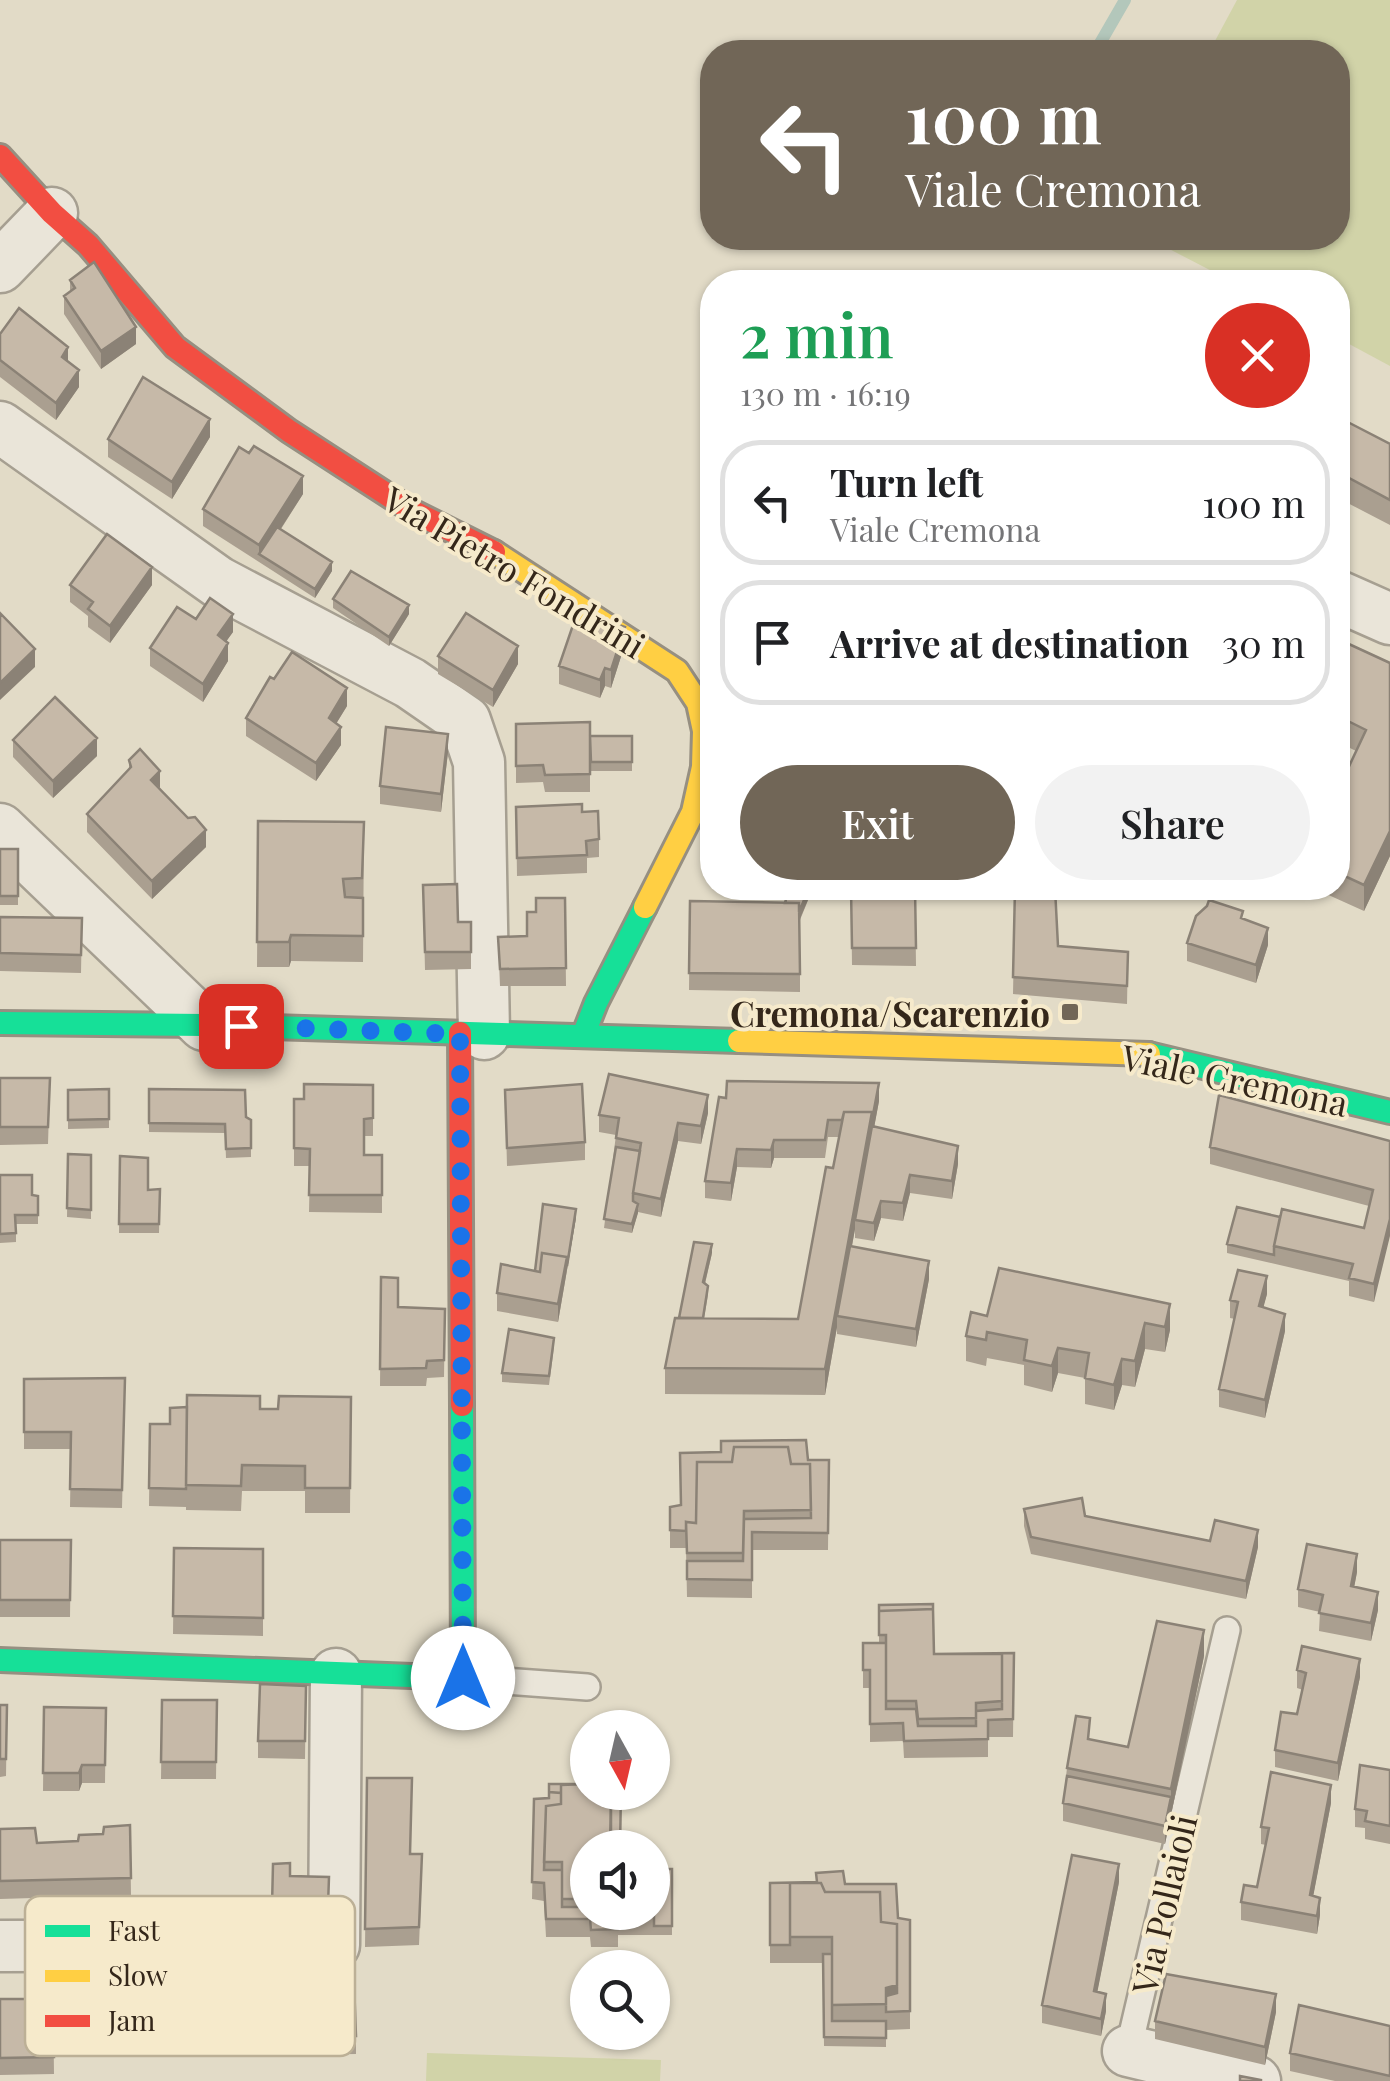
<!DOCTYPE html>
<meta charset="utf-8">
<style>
body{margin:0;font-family:"Playfair Display",serif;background:#f2f2f2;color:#202124;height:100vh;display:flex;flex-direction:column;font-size:38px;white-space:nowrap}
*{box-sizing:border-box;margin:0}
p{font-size:32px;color:#757577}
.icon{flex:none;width:55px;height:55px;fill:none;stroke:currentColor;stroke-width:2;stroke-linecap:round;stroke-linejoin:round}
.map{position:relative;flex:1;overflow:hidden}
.sheet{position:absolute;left:700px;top:270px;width:650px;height:630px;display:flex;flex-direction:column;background:#fff;border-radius:40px;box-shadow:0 2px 8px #0004}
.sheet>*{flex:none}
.guide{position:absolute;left:700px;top:40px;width:650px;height:210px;border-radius:40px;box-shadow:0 2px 8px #0004;background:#716657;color:#fff;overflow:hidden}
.needle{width:65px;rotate:172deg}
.buttons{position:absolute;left:570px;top:1710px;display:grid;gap:20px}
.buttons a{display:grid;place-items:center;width:100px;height:100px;border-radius:50%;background:#fff;box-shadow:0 2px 8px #0004;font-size:50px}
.pin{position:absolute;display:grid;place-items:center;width:85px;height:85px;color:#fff;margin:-42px;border-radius:20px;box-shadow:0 5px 15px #0006}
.me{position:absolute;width:110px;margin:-55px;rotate:0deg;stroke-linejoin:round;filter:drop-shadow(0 0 8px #0008)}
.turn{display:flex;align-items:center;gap:35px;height:210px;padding:0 40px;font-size:45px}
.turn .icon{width:130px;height:130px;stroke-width:2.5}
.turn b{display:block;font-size:70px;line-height:85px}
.round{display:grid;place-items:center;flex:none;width:105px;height:105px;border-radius:52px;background:#f2f2f2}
.overview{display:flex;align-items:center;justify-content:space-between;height:170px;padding:0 40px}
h1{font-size:60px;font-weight:600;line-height:75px;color:#1e9e55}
.action{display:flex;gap:20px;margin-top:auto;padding:20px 40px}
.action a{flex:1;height:115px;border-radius:60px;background:#716657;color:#fff;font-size:40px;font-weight:600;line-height:115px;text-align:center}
.action a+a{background:#f2f2f2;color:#202124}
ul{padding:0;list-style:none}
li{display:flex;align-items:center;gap:30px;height:125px;margin:0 20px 15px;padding:0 20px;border:5px solid #e0e0e0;border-radius:40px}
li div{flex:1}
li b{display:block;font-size:38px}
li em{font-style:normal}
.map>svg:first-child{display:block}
.green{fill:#d1d3a8}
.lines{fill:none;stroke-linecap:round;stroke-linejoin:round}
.stream{stroke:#b3c7bb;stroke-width:12}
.lane-casing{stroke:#a69f91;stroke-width:30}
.street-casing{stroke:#a69f91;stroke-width:55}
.fast-casing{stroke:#968f81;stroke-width:28}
.slow-casing{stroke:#968f81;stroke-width:28}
.jam-casing{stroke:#968f81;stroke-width:28}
.lane{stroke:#eae5d9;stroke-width:25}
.street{stroke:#eae5d9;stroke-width:50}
.fast{stroke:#16e098;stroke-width:22}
.slow{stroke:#ffcf43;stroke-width:22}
.jam{stroke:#f24e42;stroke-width:22}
.wall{fill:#aa9f90}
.shaded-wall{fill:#8b8276}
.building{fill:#c6b9a8;stroke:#8b8276;stroke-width:2.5}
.route{stroke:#1a73e8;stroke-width:18;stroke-dasharray:0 32.4}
.poi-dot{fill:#716657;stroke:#f6eacb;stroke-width:4}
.labels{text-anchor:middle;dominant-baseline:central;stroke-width:8;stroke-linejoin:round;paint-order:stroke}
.street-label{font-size:35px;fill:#34271a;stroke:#f6eacb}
.poi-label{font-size:35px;font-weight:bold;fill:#34271a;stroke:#f6eacb;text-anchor:end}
.key{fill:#f6eacb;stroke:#bcb096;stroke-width:2.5}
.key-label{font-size:28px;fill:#34271a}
</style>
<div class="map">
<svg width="1390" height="2081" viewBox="0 0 1390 2081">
<rect width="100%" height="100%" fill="#e2dbc7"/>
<!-- green -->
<path class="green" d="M1237 0H1390V366L1338 338V282H1233L1148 238H1338V52H1209Z
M427 2053 661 2060 660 2081H426Z"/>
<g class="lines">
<!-- stream -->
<path class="stream" d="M1095 52 1125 0"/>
<!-- lane casing -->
<g class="lane-casing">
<path id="lane" d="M463 1678 587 1687
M1128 2051 1227 1630"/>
</g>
<!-- street casing -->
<g class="street-casing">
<path id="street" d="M0 267 52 213
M0 427 218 582 410 683 465 721 479 762 484 1034
M1338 596 1390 619
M0 829 204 1025
M0 1946 334 1945 336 1674
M1128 2051 1255 2081"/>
</g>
<!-- fast casing -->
<g class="fast-casing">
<path id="fast" d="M0 1023 204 1025 739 1041
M583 1036 596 1003 645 907
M1149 1054 1390 1112
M0 1660 463 1678 462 1405"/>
</g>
<!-- slow casing -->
<g class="slow-casing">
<path id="slow" d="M494 552 677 671 698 703 704 731 703 767 693 812 645 907
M739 1041 1149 1054"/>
</g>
<!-- jam casing -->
<g class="jam-casing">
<path id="jam" d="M0 156 52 213 88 245 175 347 289 431 414 512 494 552
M460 1033 462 1405"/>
</g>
<!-- lane -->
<use href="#lane" class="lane"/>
<!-- street -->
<use href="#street" class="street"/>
<!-- fast -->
<use href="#fast" class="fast"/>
<!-- slow -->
<use href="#slow" class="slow"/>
<!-- jam -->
<use href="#jam" class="jam"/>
</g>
<!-- wall -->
<path class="wall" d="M70 280 136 344 101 369 64 314V296L70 292Z
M0 334 68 361 79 387 56 420 0 377Z
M1338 417 1390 444V525L1338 498Z
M210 437 172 499 108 457V439Z
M303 494 281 529 332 571 315 598 203 526V509Z
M70 585H152L110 643 88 627V616L70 602Z
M333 599 409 614 389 646 333 608Z
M196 619 233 632 226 641 228 661 203 702 150 666V648Z
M583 628 625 644 611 688 605 686 600 698 559 684V666Z
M1338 639 1390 663V856L1364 911 1313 888H1338V790L1356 751 1338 742Z
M438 656 518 664 493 707 438 674Z
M347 706 336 724 341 745 316 781 246 736V718Z
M590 722V792H545L543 782 516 783V724Z
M590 736H632V771H591Z
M13 740 97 756 53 798 13 757Z
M448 752 441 812 380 804V786Z
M129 760 188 818 206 847 152 899 87 832V814L129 770Z
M516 807 582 812 599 839V857L587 858V873L517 876Z
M258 821 364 822 363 962 291 961 289 967H257Z
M0 849H18V905H0Z
M423 885 458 922H471V969L425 970Z
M813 888 800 920V992L689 990 690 901 785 903Z
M851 888H915L916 966 852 965Z
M1015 888 1058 946 1128 952 1127 1004 1013 994Z
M565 898 566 986H500L498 937 527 936Z
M0 917 82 918 81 973 0 971Z
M1243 919 1268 945 1256 983 1187 961V943Z
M0 1078H50L48 1144 0 1145Z
M373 1085V1136H364V1155H382V1213L309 1212 310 1166H294V1099H304Z
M109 1089V1128L68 1129V1090Z
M149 1089 246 1117 251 1120V1157L226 1158 225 1133 149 1132Z
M505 1090 585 1142V1160L507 1166Z
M726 1098 879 1101 874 1127 958 1164 952 1199 910 1193 903 1221 881 1218 874 1241 855 1238V1229L852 1246 929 1279 916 1347 837 1334V1327L825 1395 665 1394V1368L679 1318 712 1253 705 1284 708 1295 704 1318 798 1319 833 1168 839 1137H828L825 1158H774L771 1168 737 1167 731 1201 705 1198V1181Z
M708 1113 701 1144 678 1141 661 1217 638 1212 632 1233 604 1228 616 1135 599 1132V1115Z
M1390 1141 1374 1302 1349 1296V1281L1227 1253V1244L1280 1217 1364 1228 1369 1206 1210 1164V1147Z
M68 1154 91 1155V1219L67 1217Z
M120 1156 148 1190 160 1189 159 1233H119Z
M0 1175 32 1195 38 1196V1224H16V1242L0 1243Z
M576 1218 558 1322 497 1311V1293L535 1271Z
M381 1277 398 1307 445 1309 444 1377 427 1378 426 1386H380Z
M1267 1294 1263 1307 1285 1331 1265 1418 1219 1407V1389L1235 1319 1230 1318V1300Z
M1170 1304V1330L1165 1352 1145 1349 1135 1387 1122 1385 1114 1410 1085 1404V1378L1058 1373 1052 1392 1024 1385V1365L987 1358 986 1366 966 1361V1336L987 1316Z
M554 1347 549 1385 502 1382V1373Z
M125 1378 122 1508 70 1507 71 1449H24V1379Z
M351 1397 350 1513H305V1491H242L241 1511 186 1510V1507L149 1506 150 1424H170L260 1409H278Z
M808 1460H829L828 1550H752V1598L687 1597 686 1548H670V1507L681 1505Z
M1024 1509 1085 1516 1210 1541 1258 1547 1246 1599 1031 1554 1024 1526Z
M0 1540H71L70 1617H0Z
M174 1548 263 1549V1636L173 1634Z
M1357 1572 1354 1587 1378 1610 1371 1641 1319 1631 1320 1612 1298 1607V1589Z
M879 1605 934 1654 1014 1653 1013 1737H988V1757L904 1758 903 1741 870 1742V1688H863V1670L879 1643Z
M1204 1656 1165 1844 1063 1821V1803L1067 1768 1090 1739 1128 1747Z
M1297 1670 1360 1677 1338 1781 1275 1767V1750L1297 1714 1303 1690 1297 1688Z
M306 1686 305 1759 258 1758V1741Z
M162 1700H217L216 1779H161Z
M0 1705H7L6 1776 0 1777Z
M44 1707 106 1708 105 1783H82L79 1791H43Z
M1390 1770V1844L1365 1839V1828L1355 1827V1809Z
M367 1778 422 1871 419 1945 365 1947Z
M534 1799 588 1848V1912H652V1852L654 1869H672V1935H618V1932V1947H591L590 1937H546L544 1901 532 1899Z
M1331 1803 1313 1896 1320 1915 1317 1934 1241 1920V1902L1257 1887 1266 1845 1261 1844V1827Z
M130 1825 131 1895 0 1899V1829L37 1843 78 1841Z
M273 1864 290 1876 329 1877 328 1915H272Z
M1119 1882 1097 1992 1106 2011 1101 2036 1042 2023V2005Z
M770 1883 845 1884 898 1918 910 1920V2029L886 2030V2047L824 2046 823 1963H770Z
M87 1954H124L125 2005 87 2006Z
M178 1985 356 2036V2054L179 2057Z
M0 1999H53L54 2074 0 2075Z
M1276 2012 1265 2065 1155 2039V2021Z
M1390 2026V2081H1335L1290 2071V2053Z"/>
<!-- shaded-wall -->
<path class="shaded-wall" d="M136 327V344L101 369V351Z
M68 347V364L62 357Z
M79 370V387L56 420V403Z
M210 419V437L172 499V482Z
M303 476V494L263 556 259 554V545Z
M332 562V571L315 598V589Z
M152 567V585L110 643V626Z
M409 605V614L389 646V637Z
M233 614V632L218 653V635Z
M625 627V644L611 688V670Z
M228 643V661L203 702V684Z
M518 646V664L493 707V690Z
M35 649V667L0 700V683Z
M605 668V686L600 698V680Z
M347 688V706L329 735V718Z
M341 727V745L316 781V763Z
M448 734V752L441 812V794Z
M97 738V756L53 798V781Z
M160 771V788L151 780Z
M206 830V847L152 899V881Z
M1390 831V856L1364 911V885Z
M809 888H813L799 921V912Z
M1268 928V945L1256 983V965Z
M291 935V961L289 967V942Z
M879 1083V1101L857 1221 855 1220V1229L839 1316H837V1327L825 1395V1369L872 1112Z
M708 1095V1113L701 1144V1126Z
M678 1123V1141L661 1217V1199Z
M774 1140V1158L771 1168V1150Z
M958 1146V1164L952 1199V1181Z
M737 1149V1167L731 1201V1183Z
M910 1175V1193L903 1221V1203Z
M881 1201V1218L874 1241V1223Z
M638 1204V1213L632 1233V1224Z
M576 1209V1218L558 1322V1304Z
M1390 1219V1236L1374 1302V1284Z
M712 1244V1253L703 1291V1282Z
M929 1261V1279L916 1347V1329Z
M1267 1276V1294L1259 1324V1306Z
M1170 1304V1330L1165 1352V1327Z
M1285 1314V1331L1265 1418V1400Z
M1145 1323V1349L1135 1387V1361Z
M1058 1348V1373L1052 1392V1366Z
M1122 1359V1385L1114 1410V1385Z
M1258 1530V1547L1246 1599V1581Z
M1357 1554V1572L1351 1604V1586Z
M1378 1592V1610L1371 1641V1623Z
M1204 1630V1656L1165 1844V1826L1171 1797V1789Z
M1360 1659V1677L1338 1781V1763Z
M82 1765V1783L79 1791V1773Z
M1331 1785V1803L1310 1913V1895Z
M1119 1864V1882L1094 2009V1991Z
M1320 1898V1915L1317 1934V1916Z
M897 1985V2011L886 2012V1988Z
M1106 1994V2011L1101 2036V2019Z
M1276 1994V2012L1265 2065V2047Z"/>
<!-- building -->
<path class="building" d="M94 262 136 327 101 351 64 296 75 288 70 280Z
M19 308 68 347 62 357 79 370 56 403 0 360V334Z
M143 377 210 419 172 482 108 439Z
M1338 417 1390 444V500L1338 472Z
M254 446 303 476 259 545 203 509 239 447 249 453Z
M277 527 332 562 315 589 259 554Z
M107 534 152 567 110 626 88 609 93 602 70 585Z
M351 571 409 605 389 637 333 599Z
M210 598 233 614 218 635 228 643 203 684 150 648 177 607 196 619Z
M0 613 35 649 0 683Z
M466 613 518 646 493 690 438 656Z
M586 614 625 627 611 670 605 668 600 680 559 666 573 625 583 628Z
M1338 639 1390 663V831L1364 885 1338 873V790L1366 730 1338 716Z
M292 652 347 688 329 718 341 727 316 763 246 718 270 677 274 679Z
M55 697 97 738 53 781 13 740Z
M590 722V774L545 775 543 765 516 766V724Z
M386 727 448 734 441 794 380 786Z
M590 736H632V762H591Z
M140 749 160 771 151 780 188 818 195 817 206 830 152 881 87 814 131 767 129 760Z
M582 804V812L598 811 599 839 586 841 587 855 517 858 516 807Z
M258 821 364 822 362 878 343 879 345 897 363 898V936L291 935 289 942H257Z
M0 849H18V896H0Z
M457 884 458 922H471V952H425L423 885Z
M789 888H809L799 912V903H785Z
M851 888H915L916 948H852Z
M1015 888H1055L1058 946 1128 952 1127 986 1013 977Z
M536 898H565L566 968 500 969 498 937 527 936V912H536Z
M1209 900 1243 911 1241 918 1268 928 1256 965 1187 943 1196 916 1207 906Z
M690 901 799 903 800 974 689 973Z
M0 917 82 918 81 955 0 953Z
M609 1074 708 1095 701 1126 678 1123 661 1199 633 1193 641 1143 616 1138 619 1118 599 1115Z
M0 1078H50L48 1127H0Z
M727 1081 879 1083 872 1120V1112H844L842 1120H828L825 1140H774L771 1150 737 1149 731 1183 705 1181 719 1097 726 1098Z
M304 1084 373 1085V1118L364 1119V1155H382V1195H309L310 1149 294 1148V1099H304Z
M582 1084 585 1142 507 1148 505 1090Z
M109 1089V1119L68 1120V1090Z
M149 1089 245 1090 246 1117 251 1120V1148L226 1149 225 1124 149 1123Z
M1219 1095 1390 1141V1219L1374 1284 1349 1278 1353 1264 1274 1246 1282 1209 1364 1228 1373 1190 1210 1147Z
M844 1112H872L825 1369 665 1368 675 1318 798 1319 826 1167 833 1168Z
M872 1126 958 1146 952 1181 910 1175 903 1203 881 1201 874 1223 855 1220Z
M616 1147 640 1151 633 1193V1201L638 1204 632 1224 604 1219Z
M68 1154 91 1155V1210L67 1208Z
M120 1156 148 1158V1190L160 1189 159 1224H119Z
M0 1175H32V1195L38 1196V1215H15L16 1233 0 1234Z
M543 1204 576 1209 567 1266V1257L542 1253 540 1272 535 1271Z
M1237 1207 1280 1217 1274 1246V1255L1227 1244Z
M694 1242 712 1244 703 1282 708 1286 703 1318H679Z
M850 1246 929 1261 916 1329 837 1316Z
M542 1253 567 1257 558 1304 497 1293 501 1264 540 1272Z
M999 1268 1170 1304 1165 1327 1145 1323 1135 1361 1122 1359 1114 1385 1085 1378 1089 1353 1058 1348 1052 1366 1024 1360 1027 1340 987 1332 986 1340 966 1336 971 1312 987 1316Z
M1238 1270 1267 1276 1259 1306 1285 1314 1265 1400 1219 1389 1238 1302 1230 1300Z
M381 1277 398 1278V1307L445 1309 444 1360 427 1361 426 1368 380 1369Z
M509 1329 554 1338 549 1376 502 1373Z
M125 1378 122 1490 70 1489 71 1432H24V1379Z
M187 1395 260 1396V1409H278L279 1396 351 1397 350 1488H305V1466L242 1465 241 1486 186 1485Z
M187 1407 186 1489 149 1488 150 1424H170V1408Z
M806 1440 808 1460H829L828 1533 752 1532V1580L687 1579V1561H743L744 1519 811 1518 810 1464H791L788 1447H734L732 1462H697L696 1523 686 1522V1531L670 1530V1507L681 1505 680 1453 721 1452V1441Z
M734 1447H788L791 1464H810L811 1510 744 1511 743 1553H687L686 1522 696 1523 697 1462H732Z
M1082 1498 1085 1516 1210 1541 1215 1520 1258 1530 1246 1581 1031 1537 1024 1509Z
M0 1540H71L70 1600H0Z
M1307 1544 1357 1554 1351 1586 1378 1592 1371 1623 1319 1613 1323 1595 1298 1589Z
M174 1548 263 1549V1618L173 1616Z
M933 1604V1609L879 1611V1605Z
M933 1609 934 1654H1002V1701L976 1703V1718L918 1719 916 1701H886V1635H879V1611Z
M1157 1621 1204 1630 1171 1789 1067 1768 1076 1716 1090 1718 1088 1739 1128 1747Z
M863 1643H886V1709H916L918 1726H976V1711L1002 1709V1654H934L1014 1653 1013 1719 988 1720V1739L904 1741 903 1723 870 1724V1670H863Z
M1302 1646 1360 1659 1338 1763 1275 1750 1281 1712 1297 1714 1306 1673 1297 1670Z
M260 1684 306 1686 305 1741H258Z
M162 1700H217L216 1762H161Z
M0 1705H7L6 1759H0Z
M44 1707 106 1708 105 1765H82L79 1773H43Z
M1360 1765 1390 1770V1826L1365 1821 1367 1811 1355 1809Z
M1271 1772 1331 1785 1310 1895 1320 1898 1317 1916 1241 1902 1244 1885 1257 1887 1269 1828 1261 1827Z
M1067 1776 1171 1797 1165 1826 1063 1803Z
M367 1778H412L410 1854H422L419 1927 365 1929Z
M549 1784H588L561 1785V1801V1793L549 1792Z
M588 1784V1792H611L610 1848H588V1899H562V1862H544L546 1806 561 1804V1785Z
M549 1792 561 1793V1804L546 1806 544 1870H562V1907H588V1912H617L618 1929 591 1930 590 1919H546L544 1883 532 1882 534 1799 549 1798Z
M611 1792H621L620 1848H611Z
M130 1825 131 1878 0 1881V1829L35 1828 37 1843 78 1841 79 1835 103 1834 104 1827Z
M652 1852H654V1910H652Z
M1072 1855 1119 1864 1094 1991 1106 1994 1101 2019 1042 2005Z
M290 1863V1876L329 1877 328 1906H272L273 1864Z
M654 1869H672V1926H654Z
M843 1871 845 1884H896L898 1918 910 1920V2011L886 2012V1996L897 1993V1924L881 1922 880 1892H825L821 1883H790V1945H770V1883L817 1882 816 1873Z
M790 1883H821L825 1892H880L881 1922 897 1924V1985L886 1988V2004L832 2005V1937H790Z
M823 1954H832V2021H886V2038L824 2037Z
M1166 1974 1276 1994 1265 2047 1155 2021Z
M354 1982 356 2036 179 2040 178 1985Z
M0 1999H53L54 2057 0 2058Z
M1299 2005 1390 2026V2076L1290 2053Z
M1240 2076 1261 2080V2081H1240Z"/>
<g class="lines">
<!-- route -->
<path class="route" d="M241 1026 460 1034 463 1678"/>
</g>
<!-- markers -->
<rect class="poi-dot" x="1060" y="1002" width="20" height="20" rx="5"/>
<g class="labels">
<!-- street labels -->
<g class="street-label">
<text transform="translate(515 571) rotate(31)">Via Pietro Fondrini</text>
<text transform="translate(1235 1079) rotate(12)">Viale Cremona</text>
<text transform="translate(1163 1904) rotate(-77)">Via Pollaioli</text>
</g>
<!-- poi labels -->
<g class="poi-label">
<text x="1050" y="1012">Cremona/Scarenzio</text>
</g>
</g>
<!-- legend -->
<rect x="25" y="1896" width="330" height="160" rx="15" class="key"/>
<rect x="45" y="1925" width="45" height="12" fill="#16e098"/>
<rect x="45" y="1970" width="45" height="12" fill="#ffcf43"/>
<rect x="45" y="2015" width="45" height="12" fill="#f24e42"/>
<g class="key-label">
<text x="108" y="1941">Fast</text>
<text x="108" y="1986">Slow</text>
<text x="108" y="2031">Jam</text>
</g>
</svg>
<div class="buttons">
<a><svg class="needle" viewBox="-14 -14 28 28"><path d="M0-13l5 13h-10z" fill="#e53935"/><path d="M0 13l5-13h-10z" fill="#757577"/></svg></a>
<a><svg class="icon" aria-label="sound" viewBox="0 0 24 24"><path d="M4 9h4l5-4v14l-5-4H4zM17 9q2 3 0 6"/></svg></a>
<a><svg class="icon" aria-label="search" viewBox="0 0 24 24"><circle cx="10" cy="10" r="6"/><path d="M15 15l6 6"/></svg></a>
</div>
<div class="pin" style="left:241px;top:1026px;background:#d93025"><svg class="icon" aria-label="arrive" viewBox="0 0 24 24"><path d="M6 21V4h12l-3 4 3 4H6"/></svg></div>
<svg class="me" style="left:463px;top:1678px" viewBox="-20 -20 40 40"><circle r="19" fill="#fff"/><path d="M0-13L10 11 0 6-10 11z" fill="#1a73e8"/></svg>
<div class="guide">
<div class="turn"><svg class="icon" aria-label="left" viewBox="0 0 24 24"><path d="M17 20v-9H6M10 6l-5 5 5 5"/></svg><div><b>100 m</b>Viale Cremona</div></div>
</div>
<section class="sheet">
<div class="overview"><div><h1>2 min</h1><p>130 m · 16:19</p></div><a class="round" style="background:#d93025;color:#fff"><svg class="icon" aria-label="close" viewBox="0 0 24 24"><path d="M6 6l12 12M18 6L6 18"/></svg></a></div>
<ul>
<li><svg class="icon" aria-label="left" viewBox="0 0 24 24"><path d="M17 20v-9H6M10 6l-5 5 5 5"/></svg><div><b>Turn left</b><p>Viale Cremona</p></div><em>100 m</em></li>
<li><svg class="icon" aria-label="arrive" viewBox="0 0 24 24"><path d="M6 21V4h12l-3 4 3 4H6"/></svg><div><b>Arrive at destination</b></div><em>30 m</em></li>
</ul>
<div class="action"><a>Exit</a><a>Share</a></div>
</section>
</div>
